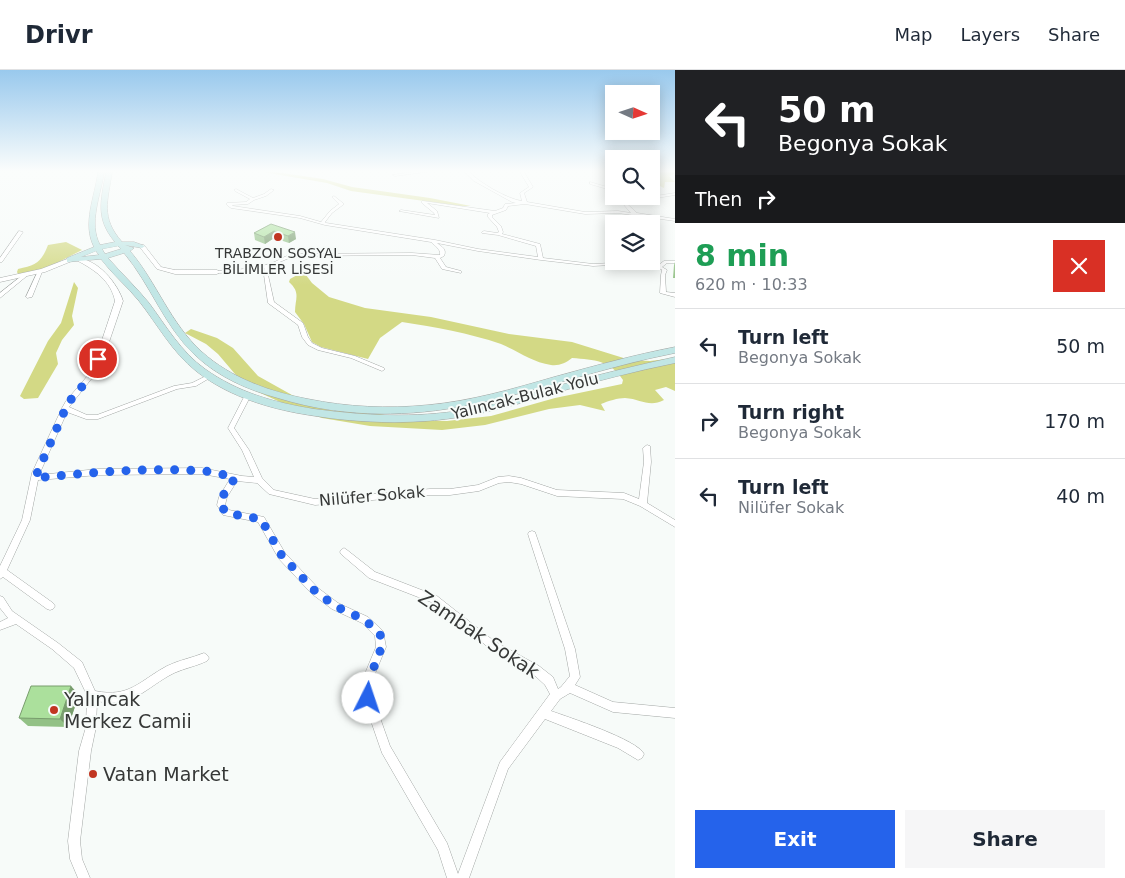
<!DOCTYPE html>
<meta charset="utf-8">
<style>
body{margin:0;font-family:"DejaVu Sans",sans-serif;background:#f6f6f7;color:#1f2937;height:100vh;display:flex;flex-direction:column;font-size:19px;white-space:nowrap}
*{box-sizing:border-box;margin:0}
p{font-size:16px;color:#747a83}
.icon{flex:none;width:28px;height:28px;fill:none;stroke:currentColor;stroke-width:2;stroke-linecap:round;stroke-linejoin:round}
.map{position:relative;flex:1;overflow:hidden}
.panel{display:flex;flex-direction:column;background:#fff;width:450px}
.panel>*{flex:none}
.hud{background:#202124;color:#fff;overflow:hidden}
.needle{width:32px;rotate:93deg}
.buttons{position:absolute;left:605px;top:15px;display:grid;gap:10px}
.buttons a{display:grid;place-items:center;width:55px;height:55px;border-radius:0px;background:#fff;box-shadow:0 2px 12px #0003;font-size:25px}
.pin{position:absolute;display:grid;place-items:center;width:42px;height:42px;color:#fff;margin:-21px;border:2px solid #fff;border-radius:50%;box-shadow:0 1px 5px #0007}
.me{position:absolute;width:55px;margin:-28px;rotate:4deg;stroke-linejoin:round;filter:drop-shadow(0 0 4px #0008)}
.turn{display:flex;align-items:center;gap:18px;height:105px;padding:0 20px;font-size:22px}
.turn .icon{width:65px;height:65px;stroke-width:2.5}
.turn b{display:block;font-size:35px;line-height:42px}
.then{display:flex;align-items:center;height:48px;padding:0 20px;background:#0003;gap:10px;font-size:19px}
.round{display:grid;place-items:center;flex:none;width:52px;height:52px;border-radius:0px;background:#f6f6f7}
.overview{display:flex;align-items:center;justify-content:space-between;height:85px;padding:0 20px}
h1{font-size:30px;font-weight:700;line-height:38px;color:#1e9e55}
.primary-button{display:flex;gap:10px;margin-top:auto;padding:10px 20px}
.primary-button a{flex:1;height:58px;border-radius:0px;background:#2563eb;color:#fff;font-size:20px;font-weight:700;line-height:58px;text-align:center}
.primary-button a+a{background:#f6f6f7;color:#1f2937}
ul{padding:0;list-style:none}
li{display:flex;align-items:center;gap:15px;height:75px;padding:0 20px;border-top:1px solid #e0e1e3}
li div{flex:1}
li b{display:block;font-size:19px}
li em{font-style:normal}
header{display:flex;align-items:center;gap:30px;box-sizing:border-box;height:70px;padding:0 25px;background:#fff;border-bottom:1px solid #e0e1e3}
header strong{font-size:24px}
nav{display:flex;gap:28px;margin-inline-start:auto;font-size:18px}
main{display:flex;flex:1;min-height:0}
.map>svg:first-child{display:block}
.green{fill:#d3d985}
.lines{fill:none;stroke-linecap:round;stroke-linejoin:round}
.minor-casing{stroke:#a3a7a5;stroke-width:1}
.tertiary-casing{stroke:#a3a7a5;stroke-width:1}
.secondary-casing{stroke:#a3a7a5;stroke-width:1}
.minor{fill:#fff;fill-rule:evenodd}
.tertiary{fill:#fff;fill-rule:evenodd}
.secondary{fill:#c1e6e5;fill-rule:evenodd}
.wall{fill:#93c186}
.shaded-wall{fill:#789d6d}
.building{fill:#abe09c;stroke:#789d6d}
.route{stroke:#2563eb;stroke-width:9;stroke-dasharray:0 16.2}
.poi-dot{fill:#c13521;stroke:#f7fbf9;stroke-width:2}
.labels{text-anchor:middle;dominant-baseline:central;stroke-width:4;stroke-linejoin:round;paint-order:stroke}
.far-poi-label{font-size:14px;fill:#363837;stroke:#f7fbf9}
.street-label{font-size:16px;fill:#363837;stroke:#f7fbf9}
.near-street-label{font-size:19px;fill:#363837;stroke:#f7fbf9}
.near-poi-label{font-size:19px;fill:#363837;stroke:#f7fbf9;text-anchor:start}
</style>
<header>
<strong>Drivr</strong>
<nav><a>Map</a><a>Layers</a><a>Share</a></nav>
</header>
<main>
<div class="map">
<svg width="675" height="808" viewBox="0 0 675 808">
<rect width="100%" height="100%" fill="#f7fbf9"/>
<!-- green -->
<path class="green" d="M263 102H276L323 109 352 117 430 128 471 136H461L351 121 327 113Z
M651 102H675V104L669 106 675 112H665L664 118C658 116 651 108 651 102Z
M66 172 82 180 45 199 18 204 17 202 18 199C36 195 41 193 48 175Z
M299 204 306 205 312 213 329 227 365 238 431 247 509 264 572 272 630 290 650 291 675 288V321L666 317 655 320 664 330C649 338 641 329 625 328 618 328 608 331 601 334L605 341 580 335 549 339 485 355 442 360 370 356 322 348 293 338 254 320 235 304 218 284 206 274 185 263 191 259 217 268 233 278 258 306 292 325 329 340 380 344 410 350 447 351 491 346 555 328 622 314 623 310C610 290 595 290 572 288 566 293 559 296 551 295 532 292 518 281 501 274 469 263 435 257 402 252L380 268 368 289 321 277 312 272 304 254 295 242C295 228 301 223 289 212L290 209Z
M74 212 78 218 72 246 74 255 62 270 56 283 58 294 38 328 24 329 20 326 48 271 61 253Z"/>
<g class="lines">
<!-- minor casing -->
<g class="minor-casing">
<path id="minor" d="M414 102H425L395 106 393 105Z
M465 102H469C480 113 507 129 522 131L520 123 529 117 520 102H524L533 117 524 123 527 132 585 142 618 141 631 143 624 135 623 131 675 123V125L626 133 637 143 675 149V151L618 143 585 144 525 134 508 136 506 140 492 145V147L501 156 503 162 502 164 540 174 543 188 593 194 630 192 657 196 664 191H675V193H667L662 197 667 200 665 205 666 222 675 223V227L660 223 661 205 662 200 661 199 630 194 593 196 541 190 478 181 437 173C442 177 447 179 444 186L440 188 446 197 461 201V203L442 199 435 188 412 185 294 186 270 196 268 205 274 232 303 253 308 267 312 273 322 278 355 286 384 298 385 299 382 301 351 288 318 280 308 275 302 267 298 255 268 233 264 205 265 198 245 202 217 203 215 202 217 201C235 200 255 199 272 193 280 190 286 185 294 184L412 183 440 185C441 179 435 176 431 172L325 155 300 148 231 138 227 135V133L246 132 250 129 235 121 234 120 236 119 253 128 264 124 271 119 274 120 266 126 254 130 248 134 232 135 233 136 300 146 321 152 330 141 339 134 332 127 334 126 344 134 332 143 325 152 326 153 435 170 478 179 538 187 536 176 498 165 482 163V162L484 161 497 163 499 162 497 157 488 147V144L490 143 427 133 437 141 439 148 399 141 401 140 435 145 434 143 422 133V131H423L495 141 503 138 505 134 516 133 512 132 474 111Z
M590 112 614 119V121L590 114Z
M19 161 23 162 2 192H0V188Z
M38 201 42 202 32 227 27 228 26 227Z
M24 204 28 205 0 228V223Z
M104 274 107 276 96 303 69 337 87 345H97L174 316 192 313 210 304 213 306 196 316 177 319 98 349H86L67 342 39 405 98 399 202 398 242 406 254 407 242 380 228 358 244 327 247 325 250 327 234 358 249 380 262 408 274 420 315 429 430 419H450L478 415 498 407 509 406 521 408 557 420 624 423 639 429 644 392 643 378 647 375 650 376 651 392 647 433 675 450V457L640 436 623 429 557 426 521 414 509 412 499 413 479 421 450 425H430L315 435 269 424 257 413 237 411 227 427 225 435 229 440 264 447 285 483 318 518 338 533 368 547 383 561 386 577 374 606 372 617 373 628 390 676 447 773 458 804 500 692 550 624 545 615 531 602 488 577 431 532 369 508 341 484 340 482 341 480 344 478 347 480 375 502 437 526 494 571 539 596 553 607 558 619 561 617 570 606 565 579 528 464 529 462 532 461 535 462 575 579 580 607 575 615 613 632 675 638V648L613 642 570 623 560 629 551 641C568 647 638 670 644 684L642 688 638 690 618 678 545 649 508 699 469 808H447L438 780 382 683 363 628 362 617 364 606 376 577 375 566 362 553 332 539 312 524 279 489 258 452 223 445 217 435 219 427 230 409 202 404 98 405 38 410 30 450 7 500 53 533 55 536 53 539 50 540 47 539 3 507 0 509V496L22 450 32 403 62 338 66 331 90 303 101 276Z
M0 526 3 527 12 541 58 573 82 592 95 621C130 628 139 611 167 596 179 590 192 588 204 583L207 585 209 588 207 591C197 596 185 598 174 603 146 617 133 639 97 631L96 657 91 681 80 771 82 789 90 808H78L70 789 68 771 79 681 86 657 87 625 74 598 52 579 16 554 0 560V552L8 548 0 538Z"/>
</g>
<!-- tertiary casing -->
<g class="tertiary-casing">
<path id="tertiary" d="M140 175H144L161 197 175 200H217L220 202 217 204H175L157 199 139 176Z
M70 188 72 189V191L45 202 0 212V208L41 199Z
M78 189C97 188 118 214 123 231L107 278H104L100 276 115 231C111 211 95 200 78 191Z"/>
</g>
<!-- secondary casing -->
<g class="secondary-casing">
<path id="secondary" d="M98 102H104C101 125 88 153 100 175L115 172C95 148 101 131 106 102H112C108 131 100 147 122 172H134L145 176 142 178 125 175 134 178 130 181C157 213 170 253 202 282 231 308 270 322 308 329 347 337 388 339 428 335 471 331 513 319 554 307 594 296 634 285 675 277V283C602 297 532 324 458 337 399 348 336 346 278 328 248 320 218 307 195 285 164 256 151 215 124 183L108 188C121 203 136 217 149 233 166 256 181 282 205 299 237 322 275 333 314 339 364 346 415 348 465 340 496 335 527 325 557 316 596 305 635 296 675 287V293C636 301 596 311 558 322 527 331 497 341 466 346 411 356 352 353 297 343 261 336 225 324 196 301 172 282 158 255 139 231 127 216 112 204 101 189L67 192V188L94 177C82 153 95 127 98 102ZM118 176 121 179 105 184 102 179ZM96 181 99 185 81 187Z"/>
</g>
<!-- minor -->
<use href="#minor" class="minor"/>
<!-- tertiary -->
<use href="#tertiary" class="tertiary"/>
<!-- secondary -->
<use href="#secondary" class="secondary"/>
</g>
<!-- wall -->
<path class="wall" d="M271 154 296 169 289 173 274 168 265 174 255 170 254 163Z
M675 192V208H673L674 195Z
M79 625 68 657 28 656 19 648Z"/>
<!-- shaded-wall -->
<path class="shaded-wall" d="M274 161V168L265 174 264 167Z
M295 162 296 169 289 173 288 166Z
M71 616 79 625 68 657 60 649Z"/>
<!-- building -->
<path class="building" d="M271 154 295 162 288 166 274 161 264 167 254 163Z
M31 616H71L60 649 19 648Z"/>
<!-- sky -->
<linearGradient id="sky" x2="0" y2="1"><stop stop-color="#99c9ed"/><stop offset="0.47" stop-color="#fbfdfc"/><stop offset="1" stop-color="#fbfdfc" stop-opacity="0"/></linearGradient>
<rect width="675" height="215" fill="url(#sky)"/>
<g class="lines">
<!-- route -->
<path class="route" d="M98 289 85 313 68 333 35 408C89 403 146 397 201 401 212 401 224 405 235 408L222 427 221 435 226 443 261 449 282 486 315 521 335 536 365 550 380 564C381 568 382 573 381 576 378 597 365 603 368 628"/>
</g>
<!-- markers -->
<g class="poi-dot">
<circle cx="278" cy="167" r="5"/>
<circle cx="54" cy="640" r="5"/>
<circle cx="93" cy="704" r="5"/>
</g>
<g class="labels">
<!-- far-poi labels -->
<g class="far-poi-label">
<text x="278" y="183">TRABZON SOSYAL<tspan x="278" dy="16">BİLİMLER LİSESİ</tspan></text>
</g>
<!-- street labels -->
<g class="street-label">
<text transform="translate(525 326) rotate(-14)">Yalıncak-Bulak Yolu</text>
<text transform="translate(372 426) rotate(-5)">Nilüfer Sokak</text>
</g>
<!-- near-street labels -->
<g class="near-street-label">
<text transform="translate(479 564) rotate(34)">Zambak Sokak</text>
</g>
<!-- near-poi labels -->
<g class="near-poi-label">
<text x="64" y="629">Yalıncak<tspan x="64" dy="22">Merkez Camii</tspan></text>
<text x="103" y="704">Vatan Market</text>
</g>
</g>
</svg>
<div class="buttons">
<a><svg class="needle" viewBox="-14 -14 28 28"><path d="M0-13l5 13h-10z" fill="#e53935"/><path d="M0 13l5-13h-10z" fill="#747a83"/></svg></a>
<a><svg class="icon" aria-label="search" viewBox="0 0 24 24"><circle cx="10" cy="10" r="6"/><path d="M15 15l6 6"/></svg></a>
<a><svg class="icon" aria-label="layers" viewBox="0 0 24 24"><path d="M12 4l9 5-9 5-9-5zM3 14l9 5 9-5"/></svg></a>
</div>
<div class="pin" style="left:98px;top:289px;background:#d93025"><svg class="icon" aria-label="arrive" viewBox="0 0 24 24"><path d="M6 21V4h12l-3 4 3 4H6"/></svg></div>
<svg class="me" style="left:368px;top:628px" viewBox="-20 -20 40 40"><circle r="19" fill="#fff"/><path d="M0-13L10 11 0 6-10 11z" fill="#2563eb"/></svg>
</div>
<section class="panel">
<div class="hud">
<div class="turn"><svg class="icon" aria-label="left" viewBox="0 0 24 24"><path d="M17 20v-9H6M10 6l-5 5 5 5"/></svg><div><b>50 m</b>Begonya Sokak</div></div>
<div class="then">Then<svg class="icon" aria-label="right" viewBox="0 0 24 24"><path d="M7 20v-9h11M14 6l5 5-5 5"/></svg></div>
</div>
<div class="overview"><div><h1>8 min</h1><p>620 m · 10:33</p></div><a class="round" style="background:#d93025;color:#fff"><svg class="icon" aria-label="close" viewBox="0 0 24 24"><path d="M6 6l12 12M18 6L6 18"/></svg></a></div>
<ul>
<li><svg class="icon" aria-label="left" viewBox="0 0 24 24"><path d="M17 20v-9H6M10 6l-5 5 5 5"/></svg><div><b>Turn left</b><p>Begonya Sokak</p></div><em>50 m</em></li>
<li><svg class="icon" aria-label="right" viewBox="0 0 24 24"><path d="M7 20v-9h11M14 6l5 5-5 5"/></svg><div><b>Turn right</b><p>Begonya Sokak</p></div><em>170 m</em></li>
<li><svg class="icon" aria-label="left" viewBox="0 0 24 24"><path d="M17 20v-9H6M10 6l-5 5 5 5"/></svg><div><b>Turn left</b><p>Nilüfer Sokak</p></div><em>40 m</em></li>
</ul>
<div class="primary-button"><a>Exit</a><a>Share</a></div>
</section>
</main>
